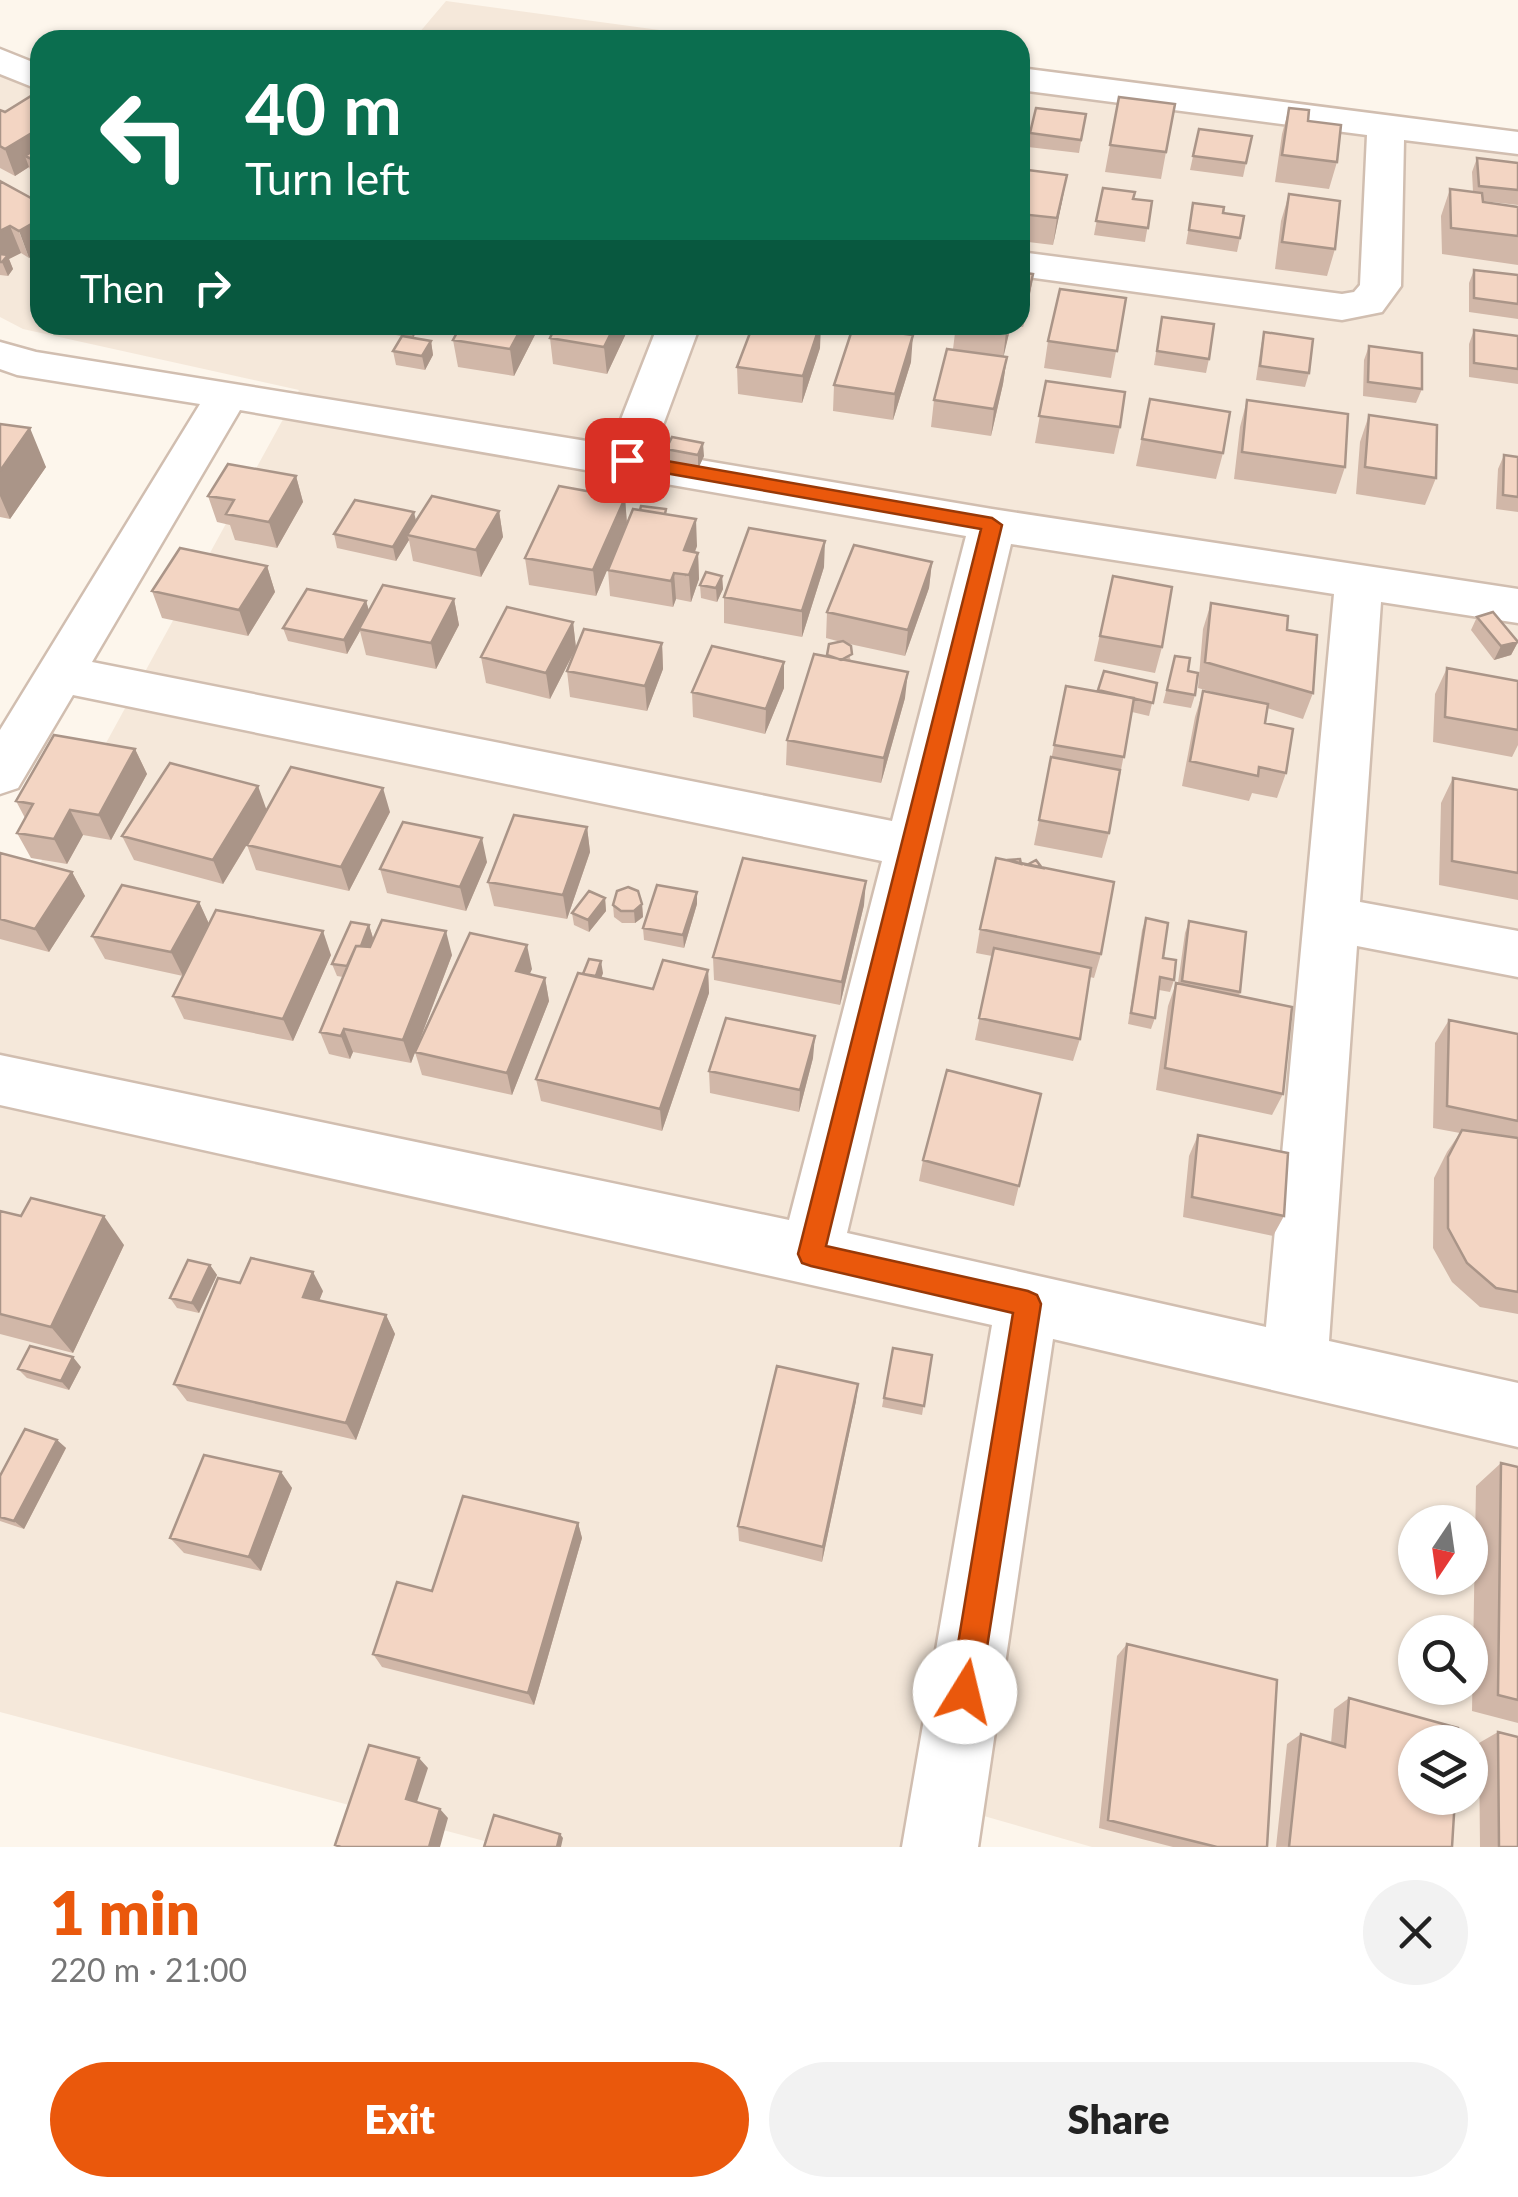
<!DOCTYPE html>
<meta charset="utf-8">
<style>
body{margin:0;font-family:Lato,sans-serif;background:#f2f2f2;color:#222;height:100vh;display:flex;flex-direction:column;font-size:38px;white-space:nowrap}
*{box-sizing:border-box;margin:0}
p{font-size:32px;color:#767676}
.icon{flex:none;width:55px;height:55px;fill:none;stroke:currentColor;stroke-width:2;stroke-linecap:round;stroke-linejoin:round}
.map{position:relative;height:1847px;overflow:hidden}
.side{display:flex;flex-direction:column;background:#fff;flex:1}
.side>*{flex:none}
.banner{position:absolute;left:30px;top:30px;width:1000px;height:305px;border-radius:30px;box-shadow:0 2px 8px #0004;background:#0b6e4f;color:#fff;overflow:hidden}
.needle{width:65px;rotate:193deg}
.fabs{position:absolute;left:1398px;top:1505px;display:grid;gap:20px}
.fabs a{display:grid;place-items:center;width:90px;height:90px;border-radius:50%;background:#fff;box-shadow:0 2px 8px #0004;font-size:50px}
.pin{position:absolute;display:grid;place-items:center;width:85px;height:85px;color:#fff;margin:-42px;border-radius:20px;box-shadow:0 5px 15px #0006}
.me{position:absolute;width:110px;margin:-55px;rotate:9deg;stroke-linejoin:round;filter:drop-shadow(0 0 8px #0008)}
.turn{display:flex;align-items:center;gap:35px;height:210px;padding:0 50px;font-size:45px}
.turn .icon{width:130px;height:130px;stroke-width:2.5}
.turn b{display:block;font-size:70px;line-height:85px}
.then{display:flex;align-items:center;height:95px;padding:0 50px;background:#0003;gap:20px;font-size:38px}
.round{display:grid;place-items:center;flex:none;width:105px;height:105px;border-radius:52px;background:#f2f2f2}
.headline{display:flex;align-items:center;justify-content:space-between;height:170px;padding:0 50px}
h1{font-size:60px;font-weight:800;line-height:75px;color:#ea580c}
.primary-button{display:flex;gap:20px;margin-top:auto;padding:20px 50px}
.primary-button a{flex:1;height:115px;border-radius:60px;background:#ea580c;color:#fff;font-size:40px;font-weight:800;line-height:115px;text-align:center}
.primary-button a+a{background:#f2f2f2;color:#222}
.map>svg:first-child{display:block}
.residential{fill:#f5e8da;fill-rule:evenodd}
.lines{fill:none;stroke-linecap:round;stroke-linejoin:round}
.minor-casing{stroke:#d1beb0;stroke-width:5}
.minor{fill:#fff;fill-rule:evenodd}
.wall{fill:#d1b7a8}
.shaded-wall{fill:#aa9588}
.building{fill:#f3d5c3;stroke:#aa9588;stroke-width:2.5}
.route{fill:#ea580c;stroke:#983908;stroke-width:2.5}
</style>
<div class="map">
<svg width="1518" height="1847" viewBox="0 0 1518 1847">
<rect width="100%" height="100%" fill="#fdf6ec"/>
<!-- residential -->
<path class="residential" d="M446 1 733 40H413Z
M0 65 40 84V325H1020V79L1518 147V1847H1092L914 1796 905 1847H507L0 1712V937L299 390 23 329 0 317ZM1415 1522H1470V1578H1415ZM1415 1632H1470V1688H1415ZM1415 1742H1470V1798H1415Z"/>
<g class="lines">
<!-- minor casing -->
<g class="minor-casing">
<path id="minor" d="M0 49 40 65V90L0 74Z
M1020 68 1518 132V154L1404 140 1401 286 1382 312 1342 320 1020 276V252L1342 294 1354 292 1360 285 1367 135 1020 90Z
M658 325H700L653 452 992 509 1518 589V623L1381 602 1360 902 1518 931V977L1357 946 1329 1341 1518 1383V1447L1053 1339 978 1847H902L992 1325 0 1105V1055L789 1220 882 861 73 695 18 788 0 794V730L200 404 17 375 0 369V342L36 352 611 445ZM240 410 966 536 892 821 92 662ZM1011 544 1334 594 1266 1327 847 1233Z"/>
</g>
<!-- minor -->
<use href="#minor" class="minor"/>
</g>
<!-- wall -->
<path class="wall" d="M40 100V185L35 182 29 167 15 176 0 168V110L5 112Z
M1289 108 1308 121 1337 162 1329 189 1275 182 1282 134Z
M1086 114 1079 153 1028 147 1030 133Z
M1199 129 1246 163 1243 177 1190 170Z
M1110 145 1166 152 1161 179 1105 172Z
M1477 158 1518 163V205L1483 201V202L1518 207V265L1442 254 1441 216 1450 189 1473 192 1472 172Z
M1020 169 1067 175 1053 245 1020 241Z
M0 181 29 258 21 253 9 259 13 269 8 276 0 275Z
M1103 188 1134 199 1152 201 1145 242 1094 235Z
M1289 194 1335 249 1327 276 1275 269 1281 221Z
M1193 203 1223 213 1240 238 1237 252 1186 244Z
M1474 270 1518 275V319L1469 312V283Z
M1020 272 1029 301 1023 327 1011 325 1003 357H1007L1003 384 991 436 931 427 934 400 953 349 956 325H1020Z
M1126 298 1111 378 1044 368 1048 341Z
M1162 317 1209 359 1206 373 1154 365Z
M244 325H318L316 329 295 327 292 332 244 327Z
M350 325H420L413 338 350 327Z
M461 325H540L514 376 458 367 453 340Z
M630 325 607 374 553 364 550 338Z
M917 325H936L934 330 917 327Z
M1474 330 1518 336V384L1469 377V344Z
M1264 332 1309 373 1305 387 1256 380 1261 346Z
M431 341 433 355 425 370 396 365 393 351Z
M1369 346 1422 389 1416 403 1363 396 1364 360Z
M820 348 802 403 738 394 737 367Z
M911 362 893 420 833 411 834 385Z
M1046 381 1120 427 1114 454 1035 443Z
M1150 399 1223 453 1216 479 1136 466Z
M1247 400 1345 467 1336 494 1234 479 1240 427Z
M1369 415 1436 478 1425 505 1356 494 1360 442Z
M0 424 46 467 10 519 0 517Z
M666 449 704 456 698 469 667 462Z
M1504 455 1518 457V512L1496 509 1498 469Z
M296 476 303 502 277 548 235 540 230 525 217 522 208 496Z
M625 498 627 524 666 515 697 546 695 552 698 553 699 579 691 602 676 599 673 607 610 596 608 570 626 526 596 596 529 585 525 558Z
M499 511 503 537 481 577 413 561 409 540 396 561 337 548 334 534 416 520Z
M932 562 929 588 905 656 845 643 851 661 905 698 881 783 786 765 787 740 827 657 829 644 841 642 826 638 827 612Z
M267 566 275 592 248 636 162 618 152 591Z
M824 567 802 637 724 623V597Z
M722 576 723 589 717 602 701 598 700 585Z
M1113 576 1162 647 1155 673 1094 661Z
M454 599 459 625 436 669 366 655 360 631 347 654 288 641 283 628 366 601 369 611Z
M1211 603 1287 630 1313 693 1303 719 1267 708 1265 723 1286 773 1277 798 1252 793 1249 801 1182 786 1195 717 1203 691 1223 695 1198 688 1203 629Z
M1477 617 1518 642 1511 655 1494 660 1471 630Z
M573 622 576 648 550 699 486 683 481 657Z
M662 643 663 669 647 711 570 697 567 671Z
M1175 656 1188 671 1195 695 1191 708 1163 703Z
M1447 668 1518 681V745L1512 757 1433 742 1435 694Z
M1157 683 1149 716 1132 712 1109 833 1102 858 1034 845 1066 686 1098 692Z
M784 688 765 734 693 717 692 692Z
M135 749 147 774 111 840 83 835 67 864 31 858 17 833 25 818 16 801Z
M1453 778 1518 790V900L1439 885 1441 803Z
M267 810 390 812 349 891 256 870 247 845 248 843 223 884 134 860 122 836Z
M587 827 590 852 567 919 494 906 488 882Z
M0 853 72 872 85 896 49 952 0 939Z
M487 862 466 911 387 893 380 869Z
M1021 864 1101 954 1094 978 1090 977 1080 1039 1073 1061 975 1040 992 956 976 953 980 929Z
M605 898 606 911 589 932 574 925 572 913Z
M199 902 209 924 331 955 293 1041 184 1019 173 996 183 976 105 959 92 936Z
M642 904 643 917 635 923H622L614 917 613 905Z
M697 904 684 948 644 940 643 928Z
M864 905 840 1005 714 980 713 957Z
M1146 918 1174 980 1170 992 1159 990 1155 1018 1151 1029 1128 1024 1142 930Z
M1189 921 1240 992 1239 996 1283 1094 1272 1115 1156 1090 1168 1006 1176 983H1178L1185 933Z
M369 925 373 938 452 955 411 1063 353 1052 350 1059 329 1054 320 1032 343 977 337 976 332 964Z
M532 969 529 974 545 978 549 1001 512 1095 422 1075 415 1052Z
M708 970 709 993 662 1131 541 1101 536 1079 583 974 603 973 601 978 653 989Z
M1449 1020 1518 1034V1314L1480 1307 1452 1282 1433 1248 1434 1178 1447 1152 1460 1133 1433 1128 1435 1043Z
M813 1058 799 1112 710 1093 709 1071Z
M1041 1094 1014 1206 919 1181 923 1160Z
M1198 1135 1284 1216 1273 1236 1183 1217 1189 1156Z
M0 1211 124 1245 73 1353 0 1334Z
M210 1265 217 1275 199 1313 177 1308 170 1298Z
M240 1283 323 1291 319 1301 386 1315 395 1334 356 1440 187 1401 174 1384Z
M893 1348 932 1355 922 1415 882 1407Z
M81 1367 69 1390 27 1378 18 1369Z
M856 1401 822 1562 739 1541 738 1526Z
M57 1440 66 1448 24 1529 0 1521V1476Z
M1501 1463 1518 1467V1723L1472 1711 1476 1486Z
M281 1472 292 1488 261 1571 184 1553 170 1538Z
M578 1523 582 1538 534 1705 382 1667 373 1654 432 1591Z
M1127 1644 1267 1847H1173L1099 1828 1117 1656Z
M1349 1698 1452 1847H1276L1287 1744 1301 1734 1331 1743 1334 1709Z
M1498 1732 1518 1847H1480L1479 1743Z"/>
<!-- shaded-wall -->
<path class="shaded-wall" d="M40 128V161L25 156 29 167 15 176 5 149Z
M1067 175 1062 202 1053 245 1057 218Z
M40 219V252L29 258 19 231Z
M10 226 21 253 9 259 13 269 8 276 2 262H0V231Z
M1033 274 1029 301 1023 327 1027 300Z
M410 325H420L413 338Z
M523 325H540L514 376 510 349Z
M615 325H630L607 374 604 347Z
M820 325H821L820 348 802 403 803 376Z
M1008 325H1011L1003 359 1006 332Z
M913 335 911 362 893 420 895 394Z
M431 341 433 355 425 370 422 356Z
M1007 357 1003 384 991 436 994 409Z
M30 428 46 467 10 519 0 496V471Z
M703 443 704 456 698 469V455Z
M296 476 303 502 277 548 269 522Z
M625 498 627 524 596 596 593 570Z
M499 511 503 537 481 577 476 550Z
M414 512 417 525 407 535 409 540 396 561 393 547Z
M696 519 697 546 685 577 684 550Z
M825 541 824 567 802 637V611Z
M698 553 699 579 691 602 689 575Z
M932 562 929 588 905 656 908 630Z
M267 566 275 592 248 636 239 610Z
M674 573 676 599 673 607 671 581Z
M722 576 723 589 717 602 716 588Z
M454 599 459 625 436 669 431 643Z
M366 601 370 614 359 629 360 631 347 654 344 640Z
M573 622 576 648 550 699 546 673Z
M1518 642 1511 655 1494 660 1501 646Z
M662 643 663 669 647 711 645 686Z
M784 662V688L765 734 766 709Z
M908 672 905 698 881 783 884 758Z
M135 749 147 774 111 840 99 815Z
M258 786 267 811 223 884 213 860Z
M383 788 390 812 349 891 341 867Z
M70 810 83 835 67 864 54 839Z
M587 827 590 852 567 919 563 895Z
M482 838 487 862 466 911 460 887Z
M72 872 85 896 49 952 35 929Z
M866 881 864 905 840 1005 842 982Z
M697 892V904L684 948 683 935Z
M605 898 606 911 589 932 588 920Z
M199 902 210 926 183 976 171 952Z
M642 904 643 917 635 923 634 911Z
M369 925 373 938 356 979 352 967Z
M323 931 331 955 293 1041 283 1019Z
M446 931 452 955 411 1063 403 1040Z
M527 945 532 969 521 994 516 971Z
M601 961 603 973 597 990 596 978Z
M708 970 709 993 662 1131 660 1109Z
M545 978 549 1001 512 1095 507 1073Z
M344 1029 353 1052 350 1059 341 1036Z
M815 1036 813 1058 799 1112 800 1090Z
M104 1216 124 1245 73 1353 51 1327Z
M210 1265 217 1275 199 1313 192 1303Z
M313 1272 323 1291 313 1316 303 1297Z
M386 1315 395 1334 356 1440 346 1423Z
M73 1357 81 1367 69 1390 61 1381Z
M858 1384 856 1401 822 1562 823 1547Z
M57 1440 66 1448 24 1529 14 1521Z
M281 1472 292 1488 261 1571 249 1557Z
M578 1523 582 1538 534 1705 528 1693Z
M419 1758 428 1768 415 1808 406 1799Z
M440 1809 448 1818 440 1847H429Z
M560 1834 563 1838 561 1847H557Z"/>
<!-- building -->
<path class="building" d="M31 96 40 100V128L5 149 0 146V110L5 112Z
M1119 97 1175 104 1166 152 1110 145Z
M1036 108 1086 114 1081 140 1030 133Z
M1289 108 1309 110 1308 121 1341 125 1337 162 1282 155Z
M1199 129 1252 136 1246 163 1193 156Z
M40 146V163L25 156Z
M1477 158 1518 163V190L1479 186Z
M1020 169 1067 175 1057 218 1020 214Z
M0 181 40 203V219L19 231 10 226 0 231Z
M1103 188 1135 192 1133 199 1152 201 1148 228 1096 221Z
M1450 189 1482 193 1483 202 1518 207V236L1451 228Z
M1289 194 1340 201 1335 249 1282 242Z
M1193 203 1224 207 1223 213 1244 216 1240 238 1189 230Z
M0 254 8 255 2 262H0Z
M1474 270 1518 275V304L1474 298Z
M1020 272 1033 274 1027 300 1020 299Z
M1060 289 1126 298 1117 351 1048 341Z
M1162 317 1214 324 1209 359 1157 351Z
M461 325H523L510 349 453 340Z
M556 325H615L604 347 550 338Z
M753 325H820L803 376 737 367Z
M956 325H1008L1006 332Z
M853 327 913 335 895 394 834 385Z
M1474 330 1518 336V369L1474 363Z
M1264 332 1313 339 1309 373 1260 366Z
M402 336 431 341 422 356 393 351Z
M1369 346 1422 353V389L1368 382Z
M947 349 1007 357 994 409 934 400Z
M1046 381 1125 392 1120 427 1039 416Z
M1150 399 1230 412 1223 453 1142 439Z
M1247 400 1348 414 1345 467 1242 452Z
M1369 415 1437 425 1436 478 1365 467Z
M0 424 30 428 0 471Z
M672 437 703 443 698 455 666 449Z
M1504 455 1518 457V497L1503 495Z
M228 464 296 476 269 522 226 514 234 500 208 496Z
M559 486 625 498 593 570 525 558Z
M432 496 499 511 476 550 407 535Z
M355 500 414 512 393 547 334 534Z
M641 506 666 509 665 514 640 510Z
M633 509 696 519 684 550 698 553 689 575 674 573 671 581 608 570Z
M749 528 825 541 802 611 724 597Z
M854 545 932 562 908 630 827 612Z
M180 548 267 566 239 610 152 591Z
M706 572 722 576 716 588 700 585Z
M1113 576 1172 587 1162 647 1100 636Z
M383 585 454 599 431 643 359 629Z
M307 589 366 601 344 640 283 628Z
M1211 603 1288 616 1287 630 1317 635 1313 693 1205 662Z
M507 607 573 622 546 673 481 657Z
M1493 612 1518 642 1501 646 1477 617Z
M584 629 662 643 645 686 567 671Z
M843 641 851 646 852 654 841 660 827 655 829 644Z
M712 646 784 662 766 709 692 692Z
M814 654 908 672 884 758 787 740Z
M1175 656 1190 658 1188 671 1198 673 1195 695 1167 690Z
M1447 668 1518 681V730L1445 717Z
M1104 671 1157 683 1153 703 1098 690Z
M1066 686 1134 698 1124 757 1054 745Z
M1203 691 1268 704 1265 723 1293 729 1286 773 1259 767 1258 776 1190 761Z
M54 735 135 749 99 815 70 810 54 839 17 833 33 804 16 801Z
M1051 757 1120 770 1109 833 1039 820Z
M170 763 258 786 213 860 122 836Z
M291 767 383 788 341 867 247 845Z
M1453 778 1518 790V873L1452 861Z
M514 815 587 827 563 895 488 882Z
M403 822 482 838 460 887 380 869Z
M0 853 72 872 35 929 0 919Z
M743 858 866 881 842 982 713 957Z
M996 858 1114 882 1101 954 980 929Z
M1020 859 1021 864 1007 860Z
M1036 860 1042 868 1027 865Z
M122 885 199 902 171 952 92 936Z
M657 885 697 892 683 935 643 928Z
M628 887 638 891 642 904 634 911H621L613 905 617 891Z
M589 891 605 898 588 920 572 913Z
M216 910 323 931 283 1019 173 996Z
M1146 918 1168 923 1163 958 1176 960 1174 980 1160 977 1155 1018 1131 1013Z
M382 920 446 931 403 1040 344 1029 341 1036 320 1032 356 946 370 947Z
M1189 921 1246 932 1240 992 1182 981Z
M351 922 369 925 361 946H356L347 966 332 964Z
M470 933 527 945 516 971 545 978 507 1073 415 1052Z
M994 948 1091 968 1080 1039 979 1018Z
M589 959 601 961 596 976 583 974Z
M663 960 708 970 660 1109 536 1079 578 973 653 989Z
M1176 983 1292 1007 1283 1094 1165 1068Z
M726 1018 815 1036 800 1090 709 1071Z
M1449 1020 1518 1034V1121L1447 1106Z
M947 1070 1041 1094 1019 1186 923 1160Z
M1462 1130 1518 1138V1292L1496 1288 1467 1263 1448 1228V1157Z
M1198 1135 1288 1153 1284 1216 1192 1197Z
M31 1198 104 1216 51 1327 0 1314V1211L21 1216Z
M251 1258 313 1272 303 1297 386 1315 346 1423 174 1384 218 1278 240 1283Z
M188 1260 210 1265 192 1303 170 1298Z
M30 1346 73 1357 61 1381 18 1369Z
M893 1348 932 1355 924 1406 884 1398Z
M777 1366 858 1384 823 1547 738 1526Z
M25 1429 57 1440 14 1521 0 1517V1476Z
M204 1455 281 1472 249 1557 170 1538Z
M1501 1463 1518 1467V1700L1498 1695Z
M463 1496 578 1523 528 1693 373 1654 397 1582 432 1591Z
M1127 1644 1277 1680 1267 1847H1217L1108 1820Z
M1349 1698 1458 1728V1742H1415V1798H1455L1452 1847H1289L1301 1734 1345 1747Z
M1498 1732 1518 1737V1847H1499Z
M369 1745 419 1758 406 1799 440 1809 429 1847H341L335 1845Z
M494 1815 560 1834 557 1847H484Z"/>
<!-- route -->
<path class="route" d="M627 454 992 518 1002 525 826 1246 1028 1291 1037 1295 1041 1304 980 1692 976 1702 965 1707 954 1702 950 1692 1013 1313 811 1266 802 1263 798 1254 981 529 620 465 617 460Z"/>
</svg>
<div class="fabs">
<a><svg class="needle" viewBox="-14 -14 28 28"><path d="M0-13l5 13h-10z" fill="#e53935"/><path d="M0 13l5-13h-10z" fill="#767676"/></svg></a>
<a><svg class="icon" aria-label="search" viewBox="0 0 24 24"><circle cx="10" cy="10" r="6"/><path d="M15 15l6 6"/></svg></a>
<a><svg class="icon" aria-label="layers" viewBox="0 0 24 24"><path d="M12 4l9 5-9 5-9-5zM3 14l9 5 9-5"/></svg></a>
</div>
<div class="pin" style="left:627px;top:460px;background:#d93025"><svg class="icon" aria-label="arrive" viewBox="0 0 24 24"><path d="M6 21V4h12l-3 4 3 4H6"/></svg></div>
<svg class="me" style="left:965px;top:1692px" viewBox="-20 -20 40 40"><circle r="19" fill="#fff"/><path d="M0-13L10 11 0 6-10 11z" fill="#ea580c"/></svg>
<div class="banner">
<div class="turn"><svg class="icon" aria-label="left" viewBox="0 0 24 24"><path d="M17 20v-9H6M10 6l-5 5 5 5"/></svg><div><b>40 m</b>Turn left</div></div>
<div class="then">Then<svg class="icon" aria-label="right" viewBox="0 0 24 24"><path d="M7 20v-9h11M14 6l5 5-5 5"/></svg></div>
</div>
</div>
<section class="side">
<div class="headline"><div><h1>1 min</h1><p>220 m · 21:00</p></div><a class="round"><svg class="icon" aria-label="close" viewBox="0 0 24 24"><path d="M6 6l12 12M18 6L6 18"/></svg></a></div>
<div class="primary-button"><a>Exit</a><a>Share</a></div>
</section>
